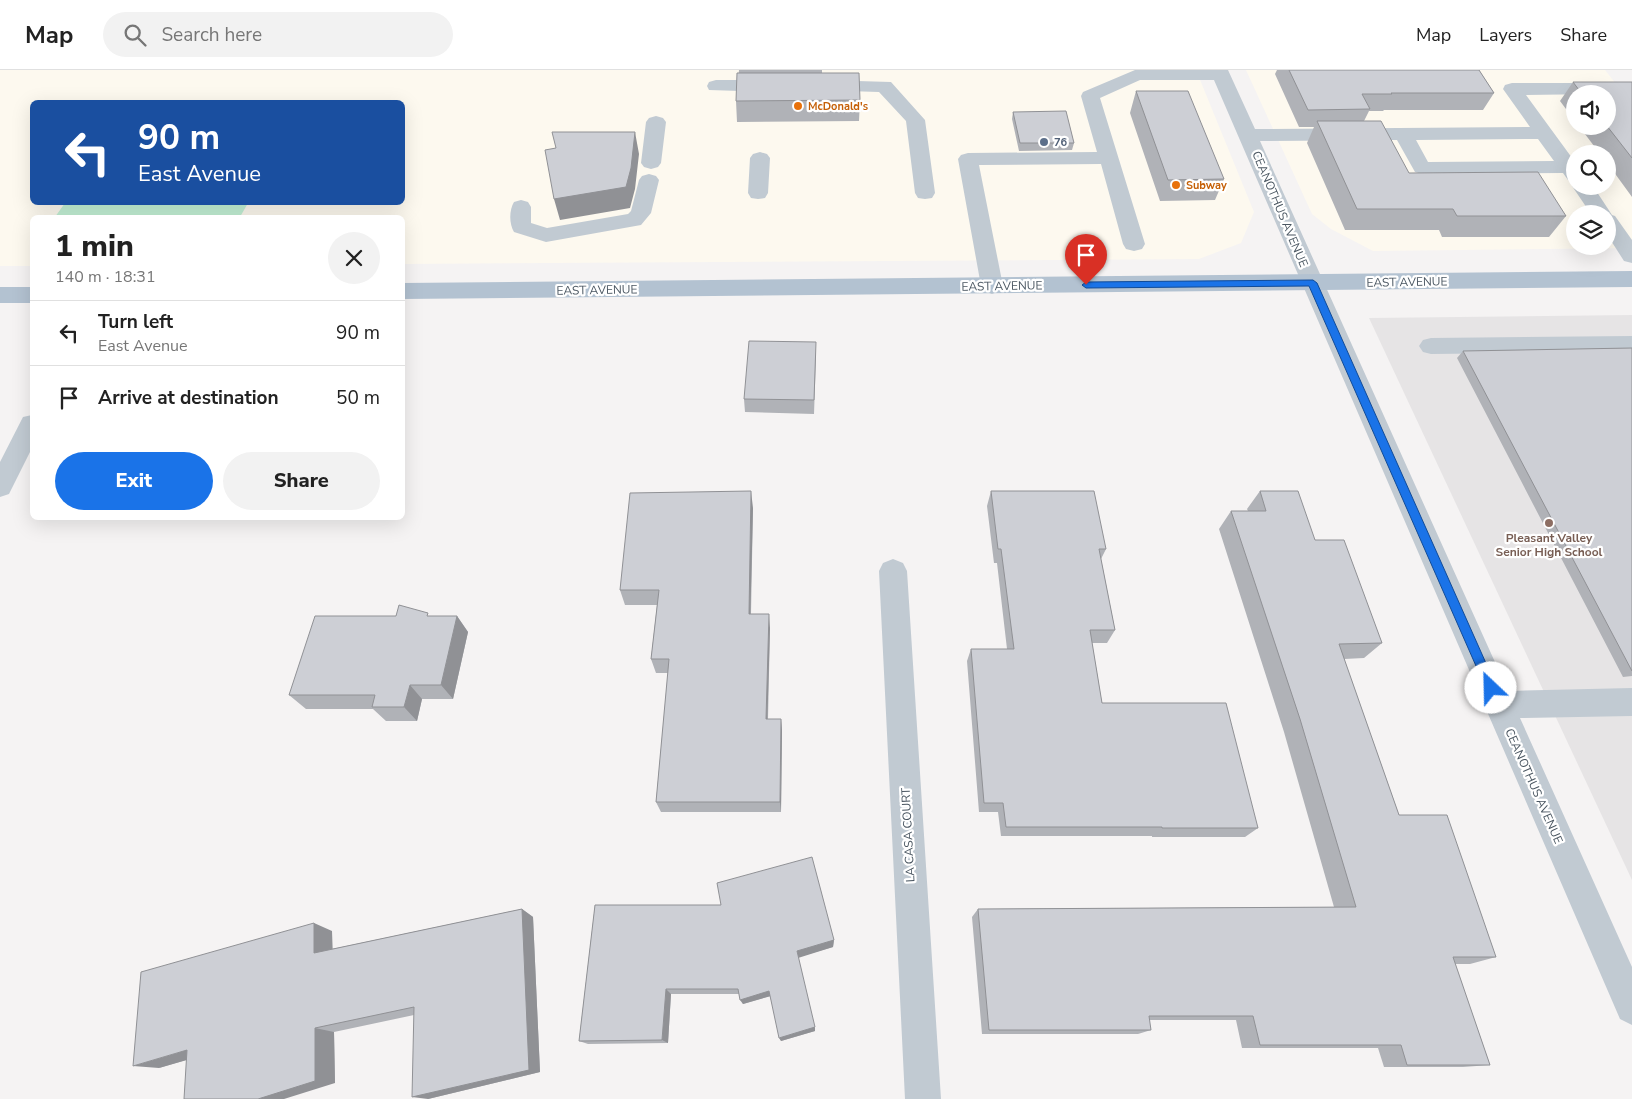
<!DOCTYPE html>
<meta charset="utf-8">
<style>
body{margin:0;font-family:"Nunito Sans",sans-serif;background:#f2f2f2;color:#222;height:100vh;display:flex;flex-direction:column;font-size:19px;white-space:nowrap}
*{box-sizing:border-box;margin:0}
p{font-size:16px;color:#767676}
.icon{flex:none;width:28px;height:28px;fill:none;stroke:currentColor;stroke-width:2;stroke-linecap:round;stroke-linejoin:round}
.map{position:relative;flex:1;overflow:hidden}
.details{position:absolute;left:30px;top:145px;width:375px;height:305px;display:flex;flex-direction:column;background:#fff;border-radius:8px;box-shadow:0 5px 20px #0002}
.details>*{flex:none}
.top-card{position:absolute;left:30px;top:30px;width:375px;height:105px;border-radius:8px;box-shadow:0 5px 20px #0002;background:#1a4fa0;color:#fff;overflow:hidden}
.tools{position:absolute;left:1566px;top:15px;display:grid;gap:10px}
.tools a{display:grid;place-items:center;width:50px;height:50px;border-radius:50%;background:#fff;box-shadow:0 5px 20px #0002;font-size:25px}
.pin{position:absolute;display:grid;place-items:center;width:42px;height:42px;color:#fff;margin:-51px -21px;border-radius:50% 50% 50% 0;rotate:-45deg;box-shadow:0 0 5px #0007}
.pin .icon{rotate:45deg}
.me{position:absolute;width:55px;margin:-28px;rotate:336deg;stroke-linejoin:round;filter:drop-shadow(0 0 4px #0008)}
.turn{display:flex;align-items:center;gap:18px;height:105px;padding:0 25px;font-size:22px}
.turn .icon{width:65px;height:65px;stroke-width:2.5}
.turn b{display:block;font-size:35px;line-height:42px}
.round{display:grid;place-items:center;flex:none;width:52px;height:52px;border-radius:26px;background:#f2f2f2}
.head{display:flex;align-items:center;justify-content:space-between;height:85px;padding:0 25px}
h1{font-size:30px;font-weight:800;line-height:38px}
.primary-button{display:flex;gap:10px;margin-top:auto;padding:10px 25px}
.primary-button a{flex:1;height:58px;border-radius:30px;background:#1a73e8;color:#fff;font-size:20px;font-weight:800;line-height:58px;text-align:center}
.primary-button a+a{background:#f2f2f2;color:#222}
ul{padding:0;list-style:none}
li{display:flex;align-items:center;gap:15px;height:65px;padding:0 25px;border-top:1px solid #e0e0e0}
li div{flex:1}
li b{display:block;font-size:19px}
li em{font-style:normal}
header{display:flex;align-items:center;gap:30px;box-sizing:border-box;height:70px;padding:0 25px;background:#fff;border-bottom:1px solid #e0e0e0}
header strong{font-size:24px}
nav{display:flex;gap:28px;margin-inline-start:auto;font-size:18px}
.search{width:350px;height:45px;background:#f2f2f2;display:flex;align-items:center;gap:12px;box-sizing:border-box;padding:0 18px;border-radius:28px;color:#767676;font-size:19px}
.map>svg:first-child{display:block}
.commercial{fill:#fdf9ef;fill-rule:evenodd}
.education{fill:#e6e4e5}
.green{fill:#c3f1d5}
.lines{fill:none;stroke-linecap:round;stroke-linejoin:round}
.minor{fill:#c1cad2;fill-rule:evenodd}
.major{fill:#b3c2d1;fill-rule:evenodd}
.wall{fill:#b0b2b7}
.shaded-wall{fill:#909195}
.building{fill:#cdcfd5;stroke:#909195}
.route{fill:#1a73e8;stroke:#114b97}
.food-dot{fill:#e8710a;stroke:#fff;stroke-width:2}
.service-dot{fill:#5c6f8a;stroke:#fff;stroke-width:2}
.education-dot{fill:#8d6e63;stroke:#fff;stroke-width:2}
.labels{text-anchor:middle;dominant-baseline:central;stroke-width:4.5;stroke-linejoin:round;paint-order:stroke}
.far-food-label{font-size:11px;font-weight:bold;fill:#c56008;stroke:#fff;text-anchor:start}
.far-service-label{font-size:11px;font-weight:bold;fill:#4e5e75;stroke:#fff;text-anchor:start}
.street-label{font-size:12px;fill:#4a5661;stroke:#fff}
.education-label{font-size:12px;font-weight:bold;fill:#785e54;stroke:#fff}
</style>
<header>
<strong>Map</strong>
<div class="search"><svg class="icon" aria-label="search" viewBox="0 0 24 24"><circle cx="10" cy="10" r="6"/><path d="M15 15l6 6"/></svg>Search here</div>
<nav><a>Map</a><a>Layers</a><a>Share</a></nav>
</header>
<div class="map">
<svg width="1632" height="1029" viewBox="0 0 1632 1029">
<rect width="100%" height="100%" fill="#f5f3f3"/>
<!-- commercial -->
<path class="commercial" d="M0 0H1196L1254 142 1241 173 1199 189 403 194 402 148H32V196H0ZM32 32H402V132H32Z
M1246 0H1605L1632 34V178L1373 181 1331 159 1312 144ZM1575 24H1608V56H1575ZM1575 84H1608V116H1575ZM1575 144H1608V176H1575Z"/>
<!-- education -->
<path class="education" d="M1632 245V810L1369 248Z"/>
<!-- green -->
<path class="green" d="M65 133V132L248 133 240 147H55Z"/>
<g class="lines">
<!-- minor -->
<path class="minor" d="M1135 0H1228L1255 59 1530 57 1503 19 1505 15 1512 13H1594L1601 15 1603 19 1597 24 1526 25 1575 92V116H1593L1612 145 1615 146 1632 170V193L1624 191 1608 166V144H1591L1572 116 1574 112 1568 110 1563 103 1422 104 1415 102 1397 70 1260 71 1508 621 1632 618V646L1520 648 1632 897V955L1620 949 1214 10H1140L1100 28 1145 174 1142 179 1134 181 1126 179 1123 174 1101 94 979 95 1003 216 1000 221 992 224 984 221 981 216 958 89 961 85 968 83 1097 82 1081 26 1083 22ZM1538 69 1554 91 1428 92 1416 70Z
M716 10H773L780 12 782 16 780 20 773 22 709 20 707 16 709 12Z
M823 10 891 12 925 50 935 123 932 128 925 129 918 128 915 123 906 51 879 22 816 20 814 16 816 12Z
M656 46 663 48 666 52 661 93 658 97 651 99 644 97 641 93 646 52 649 48Z
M760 82 767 84 770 88 768 123 765 128 758 129 751 128 748 123 750 88 753 84Z
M649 104 656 106 659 110 651 143 641 155 546 172 514 162C509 154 509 140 514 132L521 130 528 132 531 137V153L547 158 628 144 631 141 639 110 642 106Z
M1632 266V282L1431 284 1423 282 1419 276 1423 270 1431 268Z
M32 345V378L9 424 0 427V392L23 347Z
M893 489 903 493 907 501 941 1029H905L879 501 883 493Z"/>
<!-- major -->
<path class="major" d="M1632 201V217L402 229V213Z
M0 217H32V233H0Z"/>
</g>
<!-- wall -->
<path class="wall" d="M739 0H822V3L860 30 859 51 737 52 736 31Z
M1277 0H1479L1494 23 1483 40H1384L1383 41H1369L1364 51 1409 103 1566 146 1549 167H1442L1439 160H1345L1307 73 1314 57H1299L1275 4Z
M1573 12H1632V127L1608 94V84H1600L1579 56H1608V24H1575V51L1560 31Z
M1136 21 1224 109 1215 130 1160 131 1130 43Z
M1013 42 1074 73 1072 80 1019 81 1012 49Z
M1632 278V606L1623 607 1457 288 1463 281Z
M816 286 814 344 745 342 744 329Z
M991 421 1106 479 1101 489 1115 560 1107 573H1092L1102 633 1258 758 1245 767H1152V766H1001L998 742H979L967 591 971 579H1007L997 493H994L987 436Z
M1260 421 1315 470 1382 573 1364 588 1344 589 1399 745 1496 887 1470 894H1455L1490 995 1463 997H1384L1378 978H1242L1236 950H1149L1151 960 1138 964H982L972 847 978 839 1334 837 1284 662 1219 459 1231 441H1248L1247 439Z
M753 438 751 544 770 558 768 649H781L782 661 781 742H661L656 732 668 603H656L651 589 657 535H625L620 520Z
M431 546H457L468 562 453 629H422L417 651H386L373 639H306L289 625Z
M595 835 834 870 833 877 798 887 815 961 781 971 770 926 743 934 739 924H671L668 973 588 974 579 971Z
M522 839 533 847 540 1002 428 1029 414 945 334 962 335 1013 186 990 159 998 332 861V879Z"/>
<!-- shaded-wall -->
<path class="shaded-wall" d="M635 62 639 84 635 119 630 138 560 150 554 129Z
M751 421 753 438 750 558 749 544Z
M769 544 770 558 767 661 766 649Z
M457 546 468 562 453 629 441 615Z
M410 615 422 629 417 651 404 637Z
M781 649 782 661 781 742 780 732Z
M522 839 533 847 540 1002 428 1029 412 1027Z
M314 853 332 861 333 889 314 883Z
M834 870 833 877 798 888 797 881Z
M666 919 671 924 668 973 662 970Z
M769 921 771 926 743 934 740 930Z
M815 957V961L781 971 779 968Z
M315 958 334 962 335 1013 284 1029H258Z
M187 980 211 983 159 998 133 996Z"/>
<!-- building -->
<path class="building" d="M1289 0H1479L1494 23H1391L1392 24H1362L1370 39 1308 40Z
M737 3H859L860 30 736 31Z
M1573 12H1632V88L1607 56 1608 24H1582Z
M1136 21H1188L1224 109 1168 110Z
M1066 41 1074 73H1020L1013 42Z
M1317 51H1381L1409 103 1538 102 1566 146H1457L1453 139H1357Z
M552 62H635L631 98 626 117 554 129 545 80 556 78Z
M749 271 816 272 814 330 744 329Z
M1632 278V601L1463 281Z
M751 421 749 544H769L766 649H781L780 732H656L669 589H651L659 520H620L630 423Z
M991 421H1094L1106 479H1099L1115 560H1090L1102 633H1226L1258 758H1162V757H1006L1003 733H984L971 579H1014L1001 479H998Z
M1260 421H1298L1315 470H1344L1382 573 1339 574 1399 745H1447L1496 887H1453L1490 995H1407L1401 975H1260L1253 946H1149L1151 960H989L978 839 1356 837 1300 649 1231 441H1266Z
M399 535 428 543 427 546H457L441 615H410L404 637H372L375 625H289L315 546H396Z
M812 787 834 870 797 881 815 957 779 968 769 921 740 930 738 919H666L662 970 579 971 595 835H721L717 813Z
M522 839 529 1000 412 1027 414 937 315 958V1011L258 1029H184L187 980 133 996 141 902 314 853V883Z"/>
<!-- route -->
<path class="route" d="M1313 210 1317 213 1497 618 1495 621 1491 623 1487 621 1309 216 1086 218 1082 215 1086 212Z"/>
<!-- markers -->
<g class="food-dot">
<circle cx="798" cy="36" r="5"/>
<circle cx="1176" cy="115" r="5"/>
</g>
<circle class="service-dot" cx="1044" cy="72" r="5"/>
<circle class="education-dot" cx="1549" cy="453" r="5"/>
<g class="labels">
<!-- far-food labels -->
<g class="far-food-label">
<text x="808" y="36">McDonald's</text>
<text x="1186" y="115">Subway</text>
</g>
<!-- far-service labels -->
<g class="far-service-label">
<text x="1054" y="72">76</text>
</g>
<!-- street labels -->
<g class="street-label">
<text transform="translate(1280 139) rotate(67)">CEANOTHUS AVENUE</text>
<text transform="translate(1407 212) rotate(-1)">EAST AVENUE</text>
<text transform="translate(1002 216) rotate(-1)">EAST AVENUE</text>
<text transform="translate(597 220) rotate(-1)">EAST AVENUE</text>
<text transform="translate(1534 716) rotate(66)">CEANOTHUS AVENUE</text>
<text transform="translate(908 765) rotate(-93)">LA CASA COURT</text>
</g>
<!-- education labels -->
<g class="education-label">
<text x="1549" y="468">Pleasant Valley<tspan x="1549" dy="14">Senior High School</tspan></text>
</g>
</g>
</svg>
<div class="tools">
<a><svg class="icon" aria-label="sound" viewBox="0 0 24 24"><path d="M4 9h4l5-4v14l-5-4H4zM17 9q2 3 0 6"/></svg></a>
<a><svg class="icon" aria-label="search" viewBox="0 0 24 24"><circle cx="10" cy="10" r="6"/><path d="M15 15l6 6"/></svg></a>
<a><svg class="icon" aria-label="layers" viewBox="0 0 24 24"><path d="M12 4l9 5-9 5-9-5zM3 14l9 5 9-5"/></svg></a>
</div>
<div class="pin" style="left:1086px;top:215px;background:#d93025"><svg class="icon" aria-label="arrive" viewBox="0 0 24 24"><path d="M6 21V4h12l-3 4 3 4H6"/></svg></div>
<svg class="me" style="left:1491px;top:618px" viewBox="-20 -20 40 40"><circle r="19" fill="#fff"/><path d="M0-13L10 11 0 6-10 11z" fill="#1a73e8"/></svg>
<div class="top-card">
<div class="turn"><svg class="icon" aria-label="left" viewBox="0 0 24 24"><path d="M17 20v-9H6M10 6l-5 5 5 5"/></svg><div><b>90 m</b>East Avenue</div></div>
</div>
<section class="details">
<div class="head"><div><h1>1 min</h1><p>140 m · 18:31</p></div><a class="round"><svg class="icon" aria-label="close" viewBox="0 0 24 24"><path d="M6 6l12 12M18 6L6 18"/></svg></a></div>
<ul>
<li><svg class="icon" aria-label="left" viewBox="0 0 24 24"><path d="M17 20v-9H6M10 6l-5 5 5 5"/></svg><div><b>Turn left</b><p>East Avenue</p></div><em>90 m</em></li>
<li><svg class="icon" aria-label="arrive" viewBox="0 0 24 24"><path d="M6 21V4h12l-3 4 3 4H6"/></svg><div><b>Arrive at destination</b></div><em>50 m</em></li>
</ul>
<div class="primary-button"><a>Exit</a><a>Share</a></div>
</section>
</div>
